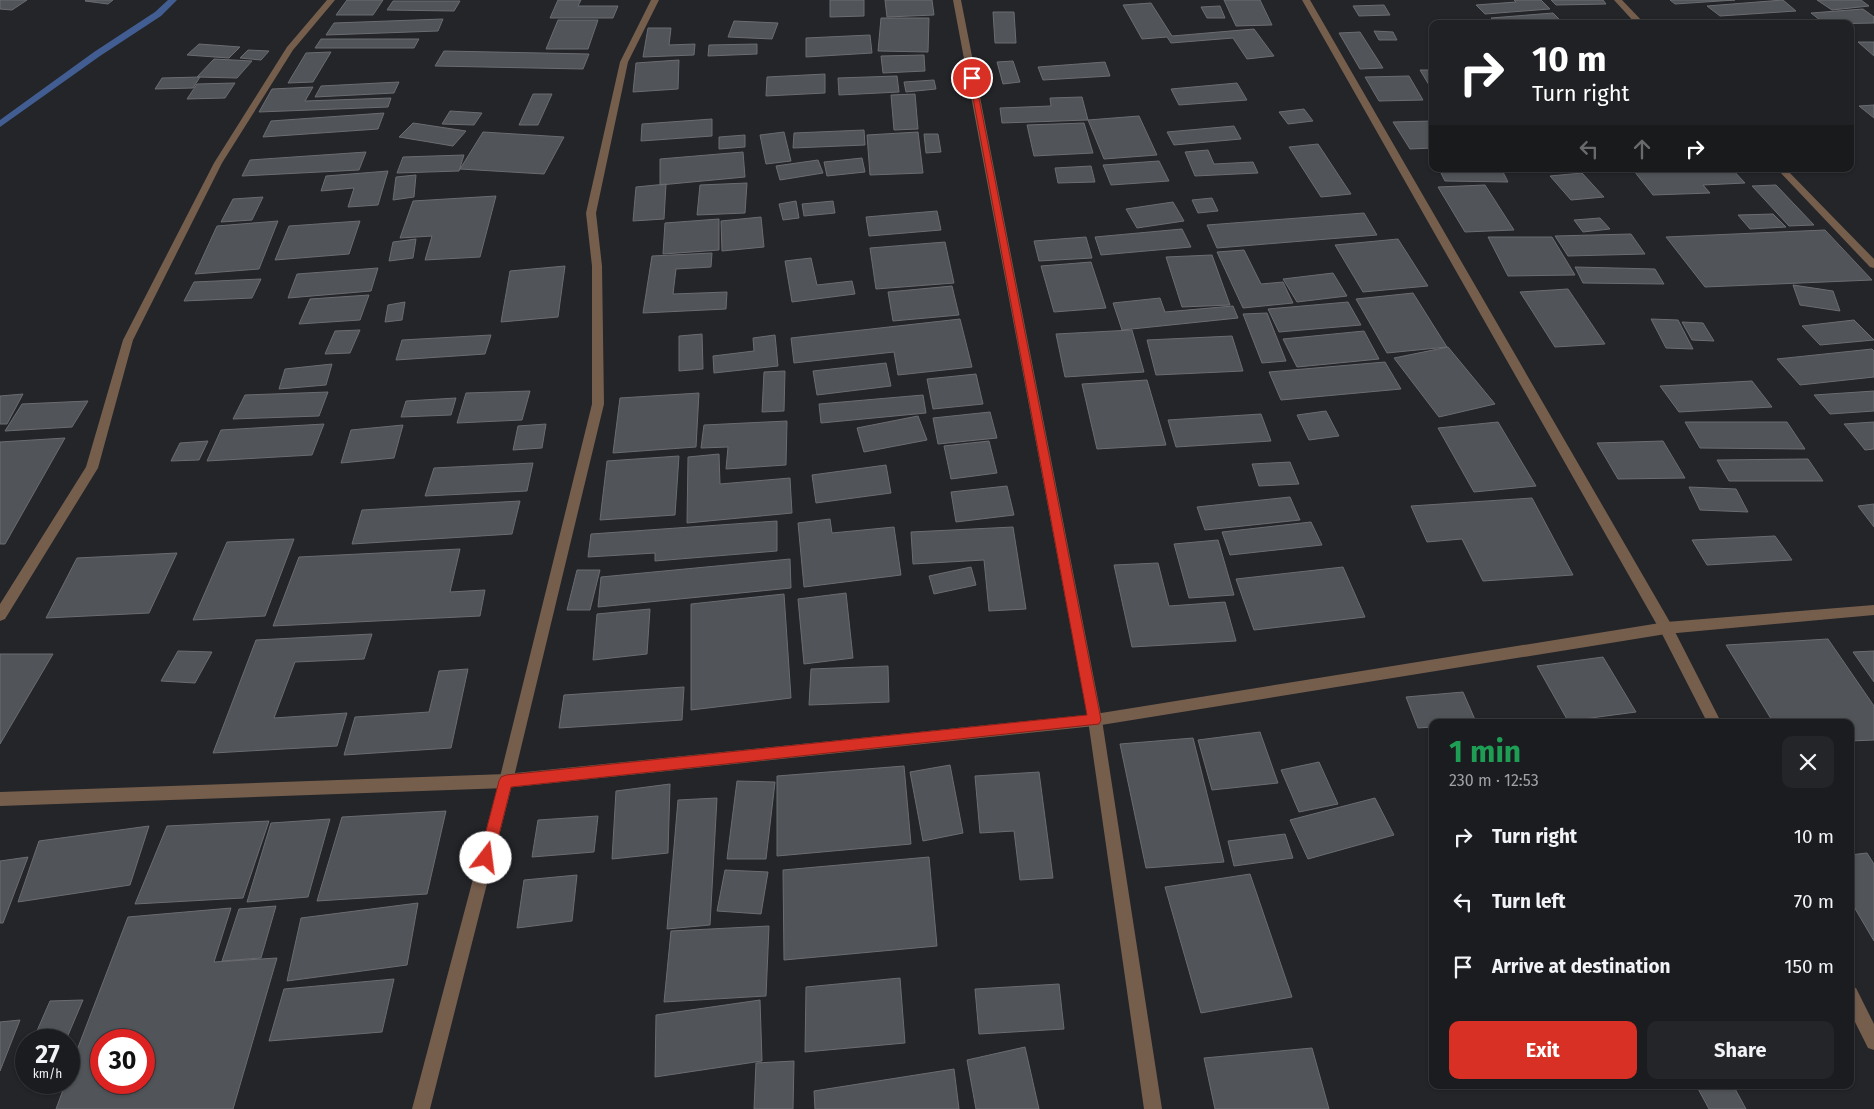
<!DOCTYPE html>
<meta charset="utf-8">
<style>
body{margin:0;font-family:"Fira Sans",sans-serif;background:#232528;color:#f1f3f6;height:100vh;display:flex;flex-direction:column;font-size:19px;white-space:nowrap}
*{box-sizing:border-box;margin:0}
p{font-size:16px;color:#9fa1a4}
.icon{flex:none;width:28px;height:28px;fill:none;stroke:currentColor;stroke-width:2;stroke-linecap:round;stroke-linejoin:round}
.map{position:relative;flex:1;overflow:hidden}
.panel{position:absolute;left:1429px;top:719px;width:425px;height:370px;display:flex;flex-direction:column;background:#1a1c1f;border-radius:10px;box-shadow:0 1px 4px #0004,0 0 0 1px #383a3d}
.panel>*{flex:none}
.banner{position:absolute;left:1429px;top:20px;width:425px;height:152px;border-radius:10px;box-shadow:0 1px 4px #0004,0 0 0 1px #383a3d;background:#202124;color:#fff;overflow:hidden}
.speed{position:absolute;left:15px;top:1029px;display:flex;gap:10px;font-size:25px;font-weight:700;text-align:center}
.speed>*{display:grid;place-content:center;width:65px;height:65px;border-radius:50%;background:#1a1c1f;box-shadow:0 1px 4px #0004,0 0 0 1px #383a3d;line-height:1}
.speed small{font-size:12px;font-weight:400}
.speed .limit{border:8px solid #d22;background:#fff;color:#111}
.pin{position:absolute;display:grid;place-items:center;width:42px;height:42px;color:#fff;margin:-21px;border:2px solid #fff;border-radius:50%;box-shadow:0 1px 5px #0007}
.me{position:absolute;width:55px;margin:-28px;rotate:15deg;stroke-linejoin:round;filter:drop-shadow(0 0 4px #0008)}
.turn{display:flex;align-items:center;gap:18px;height:105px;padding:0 20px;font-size:22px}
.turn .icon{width:65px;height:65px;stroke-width:2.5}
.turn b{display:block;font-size:35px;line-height:42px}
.lanes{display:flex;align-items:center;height:48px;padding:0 20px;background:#0003;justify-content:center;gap:25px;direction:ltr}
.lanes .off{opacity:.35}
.round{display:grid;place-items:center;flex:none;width:52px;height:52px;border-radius:10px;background:#232528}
.summary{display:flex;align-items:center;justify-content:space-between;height:85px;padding:0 20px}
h1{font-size:30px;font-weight:700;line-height:38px;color:#1e9e55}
.button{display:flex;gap:10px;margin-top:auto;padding:10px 20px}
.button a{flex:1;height:58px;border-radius:10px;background:#d93025;color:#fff;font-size:20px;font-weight:700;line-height:58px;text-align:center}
.button a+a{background:#232528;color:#f1f3f6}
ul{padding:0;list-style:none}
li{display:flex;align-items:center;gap:15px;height:65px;padding:0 20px}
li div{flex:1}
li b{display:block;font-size:19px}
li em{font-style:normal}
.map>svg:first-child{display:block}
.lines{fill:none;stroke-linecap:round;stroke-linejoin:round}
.stream{fill:#425d92;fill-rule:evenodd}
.building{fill:#515458;stroke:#6a6c71;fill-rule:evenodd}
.minor{fill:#765e4d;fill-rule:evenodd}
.tertiary{fill:#765e4d;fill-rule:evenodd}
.route{fill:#d93025;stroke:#8d1f18}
</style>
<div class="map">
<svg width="1874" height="1109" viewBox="0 0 1874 1109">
<rect width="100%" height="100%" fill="#232529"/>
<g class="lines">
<!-- stream -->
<path class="stream" d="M168 0H177L161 16 100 56 0 127V120L94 52 155 12Z"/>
</g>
<!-- building -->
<path class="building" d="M0 0H27L12 10 0 9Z
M86 0H113L108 4 85 1Z
M347 0H383L373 15H336Z
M558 0H581L578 6H618L613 18H550Z
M830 0H864V16L830 17Z
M885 0H932L934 15 887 17Z
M1224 0H1260L1272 25 1236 26Z
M1514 0H1541L1550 9 1485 14 1476 5 1516 2Z
M1551 0H1603L1606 4 1556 5Z
M1670 0H1735L1675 4Z
M1783 0 1796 11 1720 16 1707 6Z
M1817 0H1861L1869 6 1832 10Z
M393 1H460L454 11 387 10Z
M1151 3 1172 36 1254 29 1274 56 1247 59 1233 38 1171 43 1167 37 1142 39 1123 5Z
M1384 5 1390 15 1359 16 1353 6Z
M1220 6 1225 18H1207L1201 7Z
M1863 9 1874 17V23L1825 24 1811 13Z
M993 12H1014L1016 43H995Z
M1553 13 1564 24H1497L1491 18Z
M881 18H929L928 52 878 51Z
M443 19 438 31 326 35 334 23Z
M558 20H598L588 49H546Z
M734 21 778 23 772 39 728 37Z
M648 28H671L669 45 695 44 694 55 643 57Z
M1374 31 1393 32 1397 40H1379Z
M1360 32 1383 68 1360 69 1339 33Z
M870 35 872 53 806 57V38Z
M321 39H419L414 48H315Z
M1858 42H1874V56Z
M199 44 240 47 229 58 187 55Z
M757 44V54L708 56 709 45Z
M248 50 269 51 261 60 240 58Z
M444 51 589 54 583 69 435 66Z
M331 52 313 82 288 83 306 53Z
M924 55 925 71 883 73 881 56Z
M214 59 252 61 237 78 197 77Z
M679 60 678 89 633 92 636 63Z
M1013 61 1020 82 1003 84 997 62Z
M1105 62 1110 76 1043 80 1038 67Z
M1420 70H1432V85H1429Z
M825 74V93L766 96 767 77Z
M897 76 899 92 839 95 838 78Z
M1409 76 1423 100 1379 101 1365 77Z
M200 77 193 88 155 89 162 78Z
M934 80 936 89 906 92 904 82Z
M399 82 394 93 315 97 321 86Z
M235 83 225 98 187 99 197 84Z
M1237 83 1247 100 1179 105 1171 89Z
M313 87 305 101 391 98 388 107 259 112 272 89Z
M533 94H552L538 125H519Z
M915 94 918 129 894 130 891 95Z
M1082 97 1088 120 1002 123 1000 108 1051 106 1050 98Z
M1874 105V118L1859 106Z
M1304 109 1313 121 1288 124 1279 112Z
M450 111 482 113 474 125 442 124Z
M384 113 378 129 263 137 271 121Z
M1139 116 1157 155 1104 159 1088 120Z
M712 119V136L641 141 642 124Z
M1432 121V148L1410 149 1393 122Z
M413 123 466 131 453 146 399 137Z
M1084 123 1093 153 1034 156 1027 125Z
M1234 126 1241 139 1174 145 1167 132Z
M864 130 865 145 793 148 794 133Z
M483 132 564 137 544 174 460 169Z
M784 132 791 161 766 164 760 135Z
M918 132 923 173 870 175 867 135Z
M924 134H938L941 152 926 153Z
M745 135V147L719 149V137Z
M1318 144 1351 194 1321 197 1289 147Z
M1208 150 1214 164 1253 162 1258 173 1195 176 1185 152Z
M366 152 359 170 242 176 250 160Z
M743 152 745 177 660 185V159Z
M464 155 459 171 397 173 403 157Z
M862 158 865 172 827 176 824 162Z
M818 160 823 173 780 180 776 166Z
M1159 161 1169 181 1111 185 1103 165Z
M1091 166 1095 182 1058 183 1055 168Z
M1439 169 1502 170 1508 182 1445 181Z
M1690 169H1732L1745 183 1703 185 1710 193 1653 195 1634 171Z
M388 171 378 205 348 207 354 188 321 191 326 176Z
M1582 173 1604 197 1571 200 1550 176Z
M416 175 414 197 393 200 396 177Z
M747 183 745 213 697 215 700 185Z
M666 184 664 219 633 221 636 187Z
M1485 185 1514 230 1465 232 1438 187Z
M1776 185 1814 225 1789 226 1752 186Z
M496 196 480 257 425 260 432 236 400 238 413 201Z
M263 197 252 220 221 222 233 199Z
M1212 198 1218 211 1198 213 1192 200Z
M796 201 799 218 783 220 779 204Z
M833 201 835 213 804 216 802 204Z
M1173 202 1184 221 1137 228 1126 209Z
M937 211 941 230 869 236 866 217Z
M1364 213 1377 235 1217 248 1207 225Z
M1773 214 1786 227 1750 229 1738 215Z
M761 217 764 247 722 251 721 221Z
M1600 218 1610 229 1583 232 1574 220Z
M719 219V250L663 254 665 223Z
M278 221 259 269 195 274 217 226Z
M360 221 349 254 275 260 289 226Z
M1182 229 1191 247 1101 255 1095 237Z
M1825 230 1872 280 1705 287 1666 237Z
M1631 234 1645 254 1568 256 1555 236Z
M1086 237 1092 258 1039 261 1034 241Z
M1488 237H1552L1575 275 1508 276Z
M416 239 413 258 389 261 393 242Z
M1398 239 1428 286 1363 292 1335 245Z
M945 242 954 283 876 289 870 248Z
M1244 250 1261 284 1283 282 1293 303 1243 308 1217 252Z
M712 253 711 267 676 269 673 294 727 292 726 309 643 313 652 256Z
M1212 255 1230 305 1182 307 1166 257Z
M811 258 817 285 852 281 855 294 792 302 785 261Z
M1091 262 1106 308 1054 312 1041 266Z
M565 266 558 317 501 322 510 271Z
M1575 267 1655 269 1664 284 1583 283Z
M378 268 371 291 288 298 297 274Z
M1333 273 1347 296 1297 302 1283 279Z
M261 279 252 298 184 301 194 282Z
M1793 285 1833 291 1840 311 1800 305Z
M952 286 959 315 893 321 888 292Z
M1568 289 1605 344 1555 347 1520 292Z
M1413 293 1447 347 1387 353 1356 299Z
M369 295 360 320 299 324 310 299Z
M1160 298 1165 312 1233 306 1238 318 1122 330 1113 303Z
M405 302 402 320 385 322 388 305Z
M1348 302 1361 325 1279 332 1268 309Z
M1267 313 1286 361 1262 363 1243 314Z
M960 319 972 367 898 375 894 352 794 363 791 338Z
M1651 319 1678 320 1693 349 1666 348Z
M1854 320 1874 340 1820 345 1802 326Z
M1682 322 1703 323 1714 341 1692 340Z
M360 330 350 353 325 354 335 331Z
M1132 330 1144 372 1065 377 1056 334Z
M1364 331 1379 359 1297 367 1283 339Z
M702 334 703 369 679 371V336Z
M491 335 485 354 396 360 402 340Z
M775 335 778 366 714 373 713 356 754 351 753 338Z
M1232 336 1243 371 1156 375 1147 340Z
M1448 347 1495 404 1439 417 1394 358Z
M1872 349 1874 351V377L1800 385 1777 359Z
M1385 362 1401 389 1281 400 1269 372Z
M886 363 891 386 817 395 813 371Z
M332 364 326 385 279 389 285 369Z
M785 371 784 411 762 412 764 372Z
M976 374 983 404 933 409 927 379Z
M1147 380 1166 445 1097 449 1082 384Z
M1752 381 1772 407 1679 412 1660 386Z
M530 391 522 420 457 423 466 393Z
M1874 391V411L1830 414 1814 395Z
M328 392 319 416 233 419 245 395Z
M699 393 696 447 613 453 620 398Z
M23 394 7 424H0V396Z
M923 395 926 413 821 423 819 404Z
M456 398 451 415 401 417 406 401Z
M88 401 72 427 5 431 22 404Z
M1326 411 1339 436 1309 440 1297 415Z
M990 412 997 438 938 444 933 418Z
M1261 414 1271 441 1176 447 1168 420Z
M918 416 927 440 864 452 857 428Z
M787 421 786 465 726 469 728 447 701 448 704 425Z
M1498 422 1536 486 1474 492 1438 428Z
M1685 422H1787L1805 449 1700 448Z
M1874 422V449L1865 450 1844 424Z
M324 424 312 455 207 461 221 430Z
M546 424 542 448 513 450 518 426Z
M403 425 394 458 341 463 351 430Z
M65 438 5 544H0V442Z
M208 441 199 460 171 461 180 443Z
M989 441 997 473 951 479 944 446Z
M1663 441 1685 478 1618 479 1597 443Z
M719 454 720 484 790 478 792 513 687 523 688 457Z
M679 456 675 515 600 520 607 461Z
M1808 459 1823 481H1729L1717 460Z
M1290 462 1299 484 1259 486 1252 464Z
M533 463 527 491 425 496 434 468Z
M886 465 891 493 816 503 812 475Z
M1007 486 1014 515 956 522 951 492Z
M1689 487 1736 489 1748 512 1700 510Z
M1290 497 1300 520 1205 530 1197 507Z
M1532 498 1573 575 1483 581 1462 539 1427 542 1411 506Z
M520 501 512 534 352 544 362 510Z
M1874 504V527L1858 506Z
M830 519 832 533 894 527 901 575 804 587 798 523Z
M777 521V551L655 561V553L588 557 591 534Z
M1311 522 1322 545 1230 555 1222 532Z
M1013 527 1026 609 989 611 984 560 913 564 911 532Z
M1775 536 1792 560 1707 565 1692 540Z
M294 539 265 616 193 620 227 542Z
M1218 540 1234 595 1189 598 1174 544Z
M460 549 450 592 485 590 480 616 273 626 299 557Z
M177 553 149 613 46 618 77 558Z
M790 559 791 588 598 607 601 577Z
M1158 563 1169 606 1225 602 1236 641 1132 647 1114 565Z
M971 567 976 585 934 594 929 576Z
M1343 567 1365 617 1254 630 1236 579Z
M577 570H600L590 610H567Z
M846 593 853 658 804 664 798 599Z
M784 594 791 698 691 710V604Z
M650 609 647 654 593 660 597 614Z
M372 634 364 659 295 662 274 718 347 713 337 746 213 753 256 640Z
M1828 639 1874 706V740L1850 741V722H1773L1726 645Z
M178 651 212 652 195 683 161 681Z
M1874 651V682L1853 652Z
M0 654H53L0 744Z
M1603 657 1636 712 1568 721 1537 666Z
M888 666 889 702 809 705 811 669Z
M468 669 451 748 344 755 355 717 429 712 439 671Z
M684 687 682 720 559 728 564 695Z
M1463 692 1476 722H1432V727L1418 728 1406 697Z
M1260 732 1278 783 1212 790 1198 740Z
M1193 738 1224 862 1146 868 1120 744Z
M1319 762 1338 804 1299 812 1281 770Z
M950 765 963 833 923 841 910 772Z
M904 766 911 844 777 856V776Z
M1039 772 1053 878 1020 880 1014 831 980 833 975 776Z
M737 781 775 782 766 859H727Z
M670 784 668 853 612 859 616 791Z
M717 798 710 925 667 929 678 800Z
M1375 798 1394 835 1308 859 1290 820Z
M446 811 427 894 317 901 342 817Z
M598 816 594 852 532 857 538 820Z
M330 819 308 897 247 902 271 823Z
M269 821 243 898 135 904 167 826Z
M149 826 130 885 18 902 39 841Z
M1285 834 1293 858 1234 866 1228 841Z
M1867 853 1874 864V941L1850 900V855Z
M28 857 3 923H0V861Z
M929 857 937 946 784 960 783 870Z
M725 870 768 872 761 914 717 911Z
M1250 874 1292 997 1201 1013 1165 887Z
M577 875 572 921 517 928 524 880Z
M418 903 407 965 287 981 301 918Z
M276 906 261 958 222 961 239 909Z
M231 908 214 962 277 958 233 1109H56L66 1082H69V1071L128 917ZM101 1040H144V1082H101Z
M769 926 766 996 664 1002 671 931Z
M900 978 905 1043 805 1052 806 987Z
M394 979 382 1032 269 1041 284 989Z
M1059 984 1064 1029 979 1034 975 989Z
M83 1000 66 1040H33L50 1001Z
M760 1000 762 1061 655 1077 656 1015Z
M20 1020 0 1071V1022Z
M1025 1047 1039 1109H976L967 1060Z
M1312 1048 1329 1109H1215L1204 1058Z
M794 1061 793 1109H754L756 1063Z
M954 1069 959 1109H815L814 1091Z
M1696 1085H1733L1746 1109H1709Z"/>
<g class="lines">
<!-- minor -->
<path class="minor" d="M327 0H335L293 50 222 163 133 340 98 468 5 619 0 621V604L86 467 123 340 214 163 287 47Z
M651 0H659L628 62 596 213 602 266 604 404 513 781 430 1109H412L499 781 592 404V266L586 213 620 62Z
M953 0H961L1102 720 1162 1109H1144L1088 720Z
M1302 0H1310L1671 624 1721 722H1707L1661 632Z
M1614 0H1622L1645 24H1636Z
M1777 169H1786L1874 259V268L1870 267Z
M1850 986 1856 988 1874 1024V1050L1868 1048 1850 1012Z"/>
<!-- tertiary -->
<path class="tertiary" d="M1874 605V615L1666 634 1095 726 506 788 0 806V792L506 774 1095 714 1666 622Z"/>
</g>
<!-- route -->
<path class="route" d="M969 76 975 78 1101 720 1099 724 511 787 493 858 491 863 486 865 481 863 479 858 499 781 501 777 506 775 1087 715Z"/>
</svg>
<div class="speed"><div>27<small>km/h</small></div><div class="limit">30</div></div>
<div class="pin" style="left:972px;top:78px;background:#d93025"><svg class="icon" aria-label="arrive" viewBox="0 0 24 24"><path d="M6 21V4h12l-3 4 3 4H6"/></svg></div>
<svg class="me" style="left:486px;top:858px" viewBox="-20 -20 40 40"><circle r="19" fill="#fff"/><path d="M0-13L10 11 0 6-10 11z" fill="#d93025"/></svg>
<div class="banner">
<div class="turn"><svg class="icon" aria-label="right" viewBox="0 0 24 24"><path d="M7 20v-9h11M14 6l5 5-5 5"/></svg><div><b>10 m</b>Turn right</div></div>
<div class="lanes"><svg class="icon off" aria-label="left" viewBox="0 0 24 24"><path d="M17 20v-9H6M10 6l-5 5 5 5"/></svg><svg class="icon off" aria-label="ahead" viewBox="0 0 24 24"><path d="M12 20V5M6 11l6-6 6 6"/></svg><svg class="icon" aria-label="right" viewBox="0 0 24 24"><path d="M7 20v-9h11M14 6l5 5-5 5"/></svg></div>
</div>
<section class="panel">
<div class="summary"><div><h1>1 min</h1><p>230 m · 12:53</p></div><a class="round"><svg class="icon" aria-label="close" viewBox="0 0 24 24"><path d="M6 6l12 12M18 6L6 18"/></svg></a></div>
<ul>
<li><svg class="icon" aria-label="right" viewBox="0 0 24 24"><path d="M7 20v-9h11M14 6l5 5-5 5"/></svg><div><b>Turn right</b></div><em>10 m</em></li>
<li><svg class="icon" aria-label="left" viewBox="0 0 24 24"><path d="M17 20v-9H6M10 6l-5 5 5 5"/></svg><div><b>Turn left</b></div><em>70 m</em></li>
<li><svg class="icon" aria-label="arrive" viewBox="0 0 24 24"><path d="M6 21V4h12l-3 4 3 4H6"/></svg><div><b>Arrive at destination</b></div><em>150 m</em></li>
</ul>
<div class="button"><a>Exit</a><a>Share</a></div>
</section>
</div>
